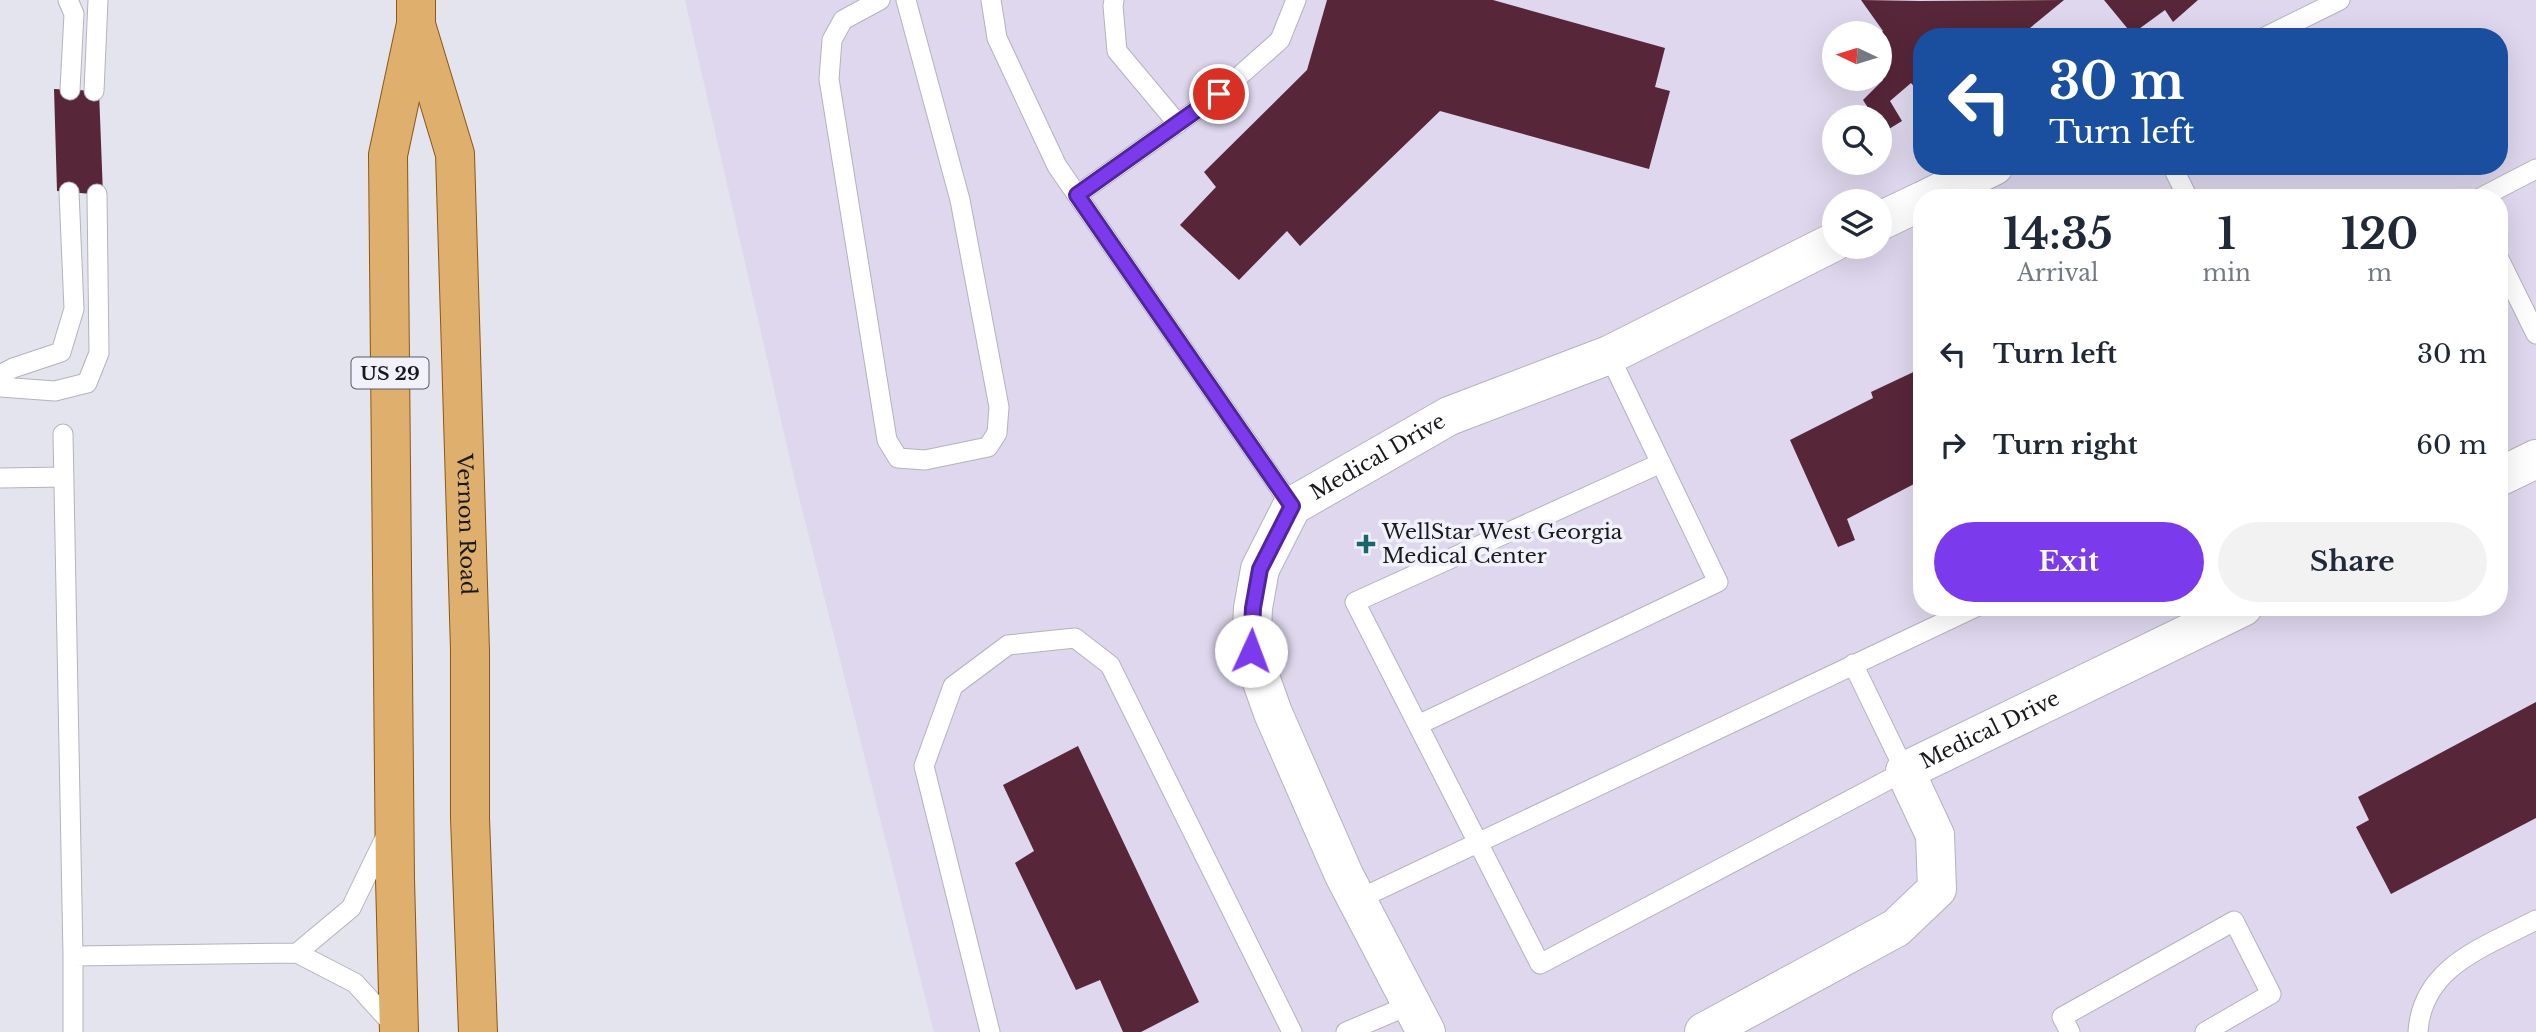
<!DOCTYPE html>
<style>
body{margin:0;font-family:"Libre Baskerville",serif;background:#f2f2f3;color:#1f2937;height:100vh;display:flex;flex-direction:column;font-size:26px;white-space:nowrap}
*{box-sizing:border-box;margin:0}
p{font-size:23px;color:#747a83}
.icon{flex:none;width:38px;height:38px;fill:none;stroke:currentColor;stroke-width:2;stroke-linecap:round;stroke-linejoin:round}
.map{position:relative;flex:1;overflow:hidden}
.details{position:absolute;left:1913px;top:189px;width:595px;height:427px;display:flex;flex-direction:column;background:#fff;border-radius:28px;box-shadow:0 7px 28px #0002}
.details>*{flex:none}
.hud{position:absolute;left:1913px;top:28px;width:595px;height:147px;border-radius:28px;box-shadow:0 7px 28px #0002;background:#1a4fa0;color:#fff;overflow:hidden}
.needle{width:46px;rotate:274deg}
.fabs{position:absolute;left:1822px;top:21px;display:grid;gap:14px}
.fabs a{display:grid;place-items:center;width:70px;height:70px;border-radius:50%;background:#fff;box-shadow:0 7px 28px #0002;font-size:35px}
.pin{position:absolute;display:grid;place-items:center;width:60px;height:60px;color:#fff;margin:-30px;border:4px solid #fff;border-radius:50%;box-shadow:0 2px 7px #0007}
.me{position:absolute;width:77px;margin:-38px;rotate:2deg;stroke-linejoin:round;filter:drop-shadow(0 0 5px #0008)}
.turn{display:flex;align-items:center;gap:24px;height:147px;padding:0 21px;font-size:32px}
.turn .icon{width:91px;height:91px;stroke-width:2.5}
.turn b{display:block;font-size:49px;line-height:60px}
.eta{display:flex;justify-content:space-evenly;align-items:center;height:119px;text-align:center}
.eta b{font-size:42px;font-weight:700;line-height:49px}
.action{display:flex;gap:14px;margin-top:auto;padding:14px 21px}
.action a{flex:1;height:80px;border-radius:42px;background:#7c3aed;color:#fff;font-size:28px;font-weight:700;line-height:80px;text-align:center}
.action a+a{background:#f2f2f3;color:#1f2937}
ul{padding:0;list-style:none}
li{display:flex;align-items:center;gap:21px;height:91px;padding:0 21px}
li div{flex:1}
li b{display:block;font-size:26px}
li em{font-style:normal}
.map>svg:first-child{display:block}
.medical{fill:#ded7ed;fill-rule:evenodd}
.building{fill:#572639}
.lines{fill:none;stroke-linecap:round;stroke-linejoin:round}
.service-casing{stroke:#b3b3bd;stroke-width:21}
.minor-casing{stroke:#b3b3bd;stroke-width:40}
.primary-casing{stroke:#8c5812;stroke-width:40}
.service{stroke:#fff;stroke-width:19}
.minor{stroke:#fff;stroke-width:38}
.primary{stroke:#dfaf6d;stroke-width:38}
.route-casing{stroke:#51269a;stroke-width:18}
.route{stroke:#7c3aed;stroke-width:12}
.poi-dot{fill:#186669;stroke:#f1f1fc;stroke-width:2.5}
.labels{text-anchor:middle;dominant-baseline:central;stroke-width:7;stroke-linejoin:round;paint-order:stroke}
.shield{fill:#f1f1fc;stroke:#5a5a60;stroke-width:2}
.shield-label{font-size:19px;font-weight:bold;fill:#19191d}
.street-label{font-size:21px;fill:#19191d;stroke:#f1f1fc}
.poi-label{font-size:21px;fill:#19191d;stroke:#f1f1fc;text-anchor:start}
</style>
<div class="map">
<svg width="2536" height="1032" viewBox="0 0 2536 1032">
<rect width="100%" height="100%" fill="#e3e4ee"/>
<!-- medical -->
<path class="medical" d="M685 0H2536V1032H934L795 481ZM1834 33H1880V79H1834ZM1922 37H2499V166H1922ZM1834 117H1880V163H1834ZM1922 198H2499V607H1922ZM1834 201H1880V247H1834Z"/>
<!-- building -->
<path class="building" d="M1327 0H1493L1665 48 1655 87 1670 91 1649 169 1440 111 1300 246 1287 231 1239 280 1180 225 1216 187 1204 172 1307 70Z
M1861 0 1920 1 2064 0 2019 37H1922V96L1911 83 1890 101 1902 121 1884 132 1880 125V117H1874L1863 100 1883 80 1880 74V33L1883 31Z
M2104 0H2198L2173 22 2165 10 2132 34Z
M54 89 99 91 103 195 57 191Z
M1922 368V499L1914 484 1847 519 1855 540 1838 547 1790 440 1873 398 1871 392Z
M2536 702V818L2391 894 2356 827 2369 820 2358 797Z
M1078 746 1199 1002 1141 1032H1123L1100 980 1076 990 1015 863 1034 851 1003 785Z"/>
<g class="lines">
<!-- service casing -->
<g class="service-casing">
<path id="service" d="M68 0 74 14 70 90
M880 0 843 20 832 40 829 79 887 440 898 458 925 460 988 447 997 433 999 407 960 200 906 0
M991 0 997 38 1057 166 1292 506
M1114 0 1113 6 1117 51 1178 124
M2265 37 2340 0
M94 91 98 0
M2172 166 2188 198
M1077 195 1219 94 1280 40 1296 0
M2480 198 2536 169
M2499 259 2536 334
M0 375 13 368 61 352 74 309 69 192
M0 387 55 391 87 383 99 353 97 194
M63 434 73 956V1032
M1661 463 1355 602 1540 964 1905 771 1853 664
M0 478 64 477
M1418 725 1718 582 1609 355
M386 836 351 908 297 953 355 983 395 1027
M1357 900 1976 607
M73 956 297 953
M990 1032 924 766 953 686 1008 645 1075 638 1110 665 1292 1032
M1346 1032 1412 1004
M2070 1032 2062 1017 2234 921 2271 994 2205 1032
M2418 1032C2422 966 2485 947 2536 920"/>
</g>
<!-- minor casing -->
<g class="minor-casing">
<g id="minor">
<path d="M1928 198 1994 166"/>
<path d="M1880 221 1922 201"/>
<path d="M2499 477 2536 459"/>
<path id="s1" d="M1426 1032 1344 875 1273 713 1251 651 1253 608 1260 569 1292 506 1449 416 1609 355 1834 242"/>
<path id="s2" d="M1704 1032 1896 928 1937 889 1935 835 1905 771 2243 607"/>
</g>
</g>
<!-- primary casing -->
<g class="primary-casing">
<g id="primary">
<path id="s3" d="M417 28 455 154 470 650V818L478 1032"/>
<path d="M399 1032 395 879 388 155 416 24V0"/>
</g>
</g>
<!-- service -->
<use href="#service" class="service"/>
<!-- minor -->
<use href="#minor" class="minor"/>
<!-- primary -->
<use href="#primary" class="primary"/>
</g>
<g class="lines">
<!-- route casing -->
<g class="route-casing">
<path id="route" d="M1219 94 1077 195 1292 506 1260 569 1253 608 1251 651"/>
</g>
<!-- route -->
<use href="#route" class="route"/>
</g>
<!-- markers -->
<path class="poi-dot" d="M1362.5 533.5h7v7h7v7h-7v7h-7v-7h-7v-7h7z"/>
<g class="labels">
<!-- shield labels -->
<rect class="shield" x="351.5" y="357.5" width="77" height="31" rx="5"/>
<g class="shield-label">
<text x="390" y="373">US 29</text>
</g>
<!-- street labels -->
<g class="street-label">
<text stroke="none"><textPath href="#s1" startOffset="672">Medical Drive</textPath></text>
<text stroke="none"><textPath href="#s3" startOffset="502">Vernon Road</textPath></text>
<text stroke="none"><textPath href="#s2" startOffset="494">Medical Drive</textPath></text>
</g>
<!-- poi labels -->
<g class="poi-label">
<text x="1382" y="532">WellStar West Georgia<tspan x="1382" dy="24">Medical Center</tspan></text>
</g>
</g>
</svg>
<div class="fabs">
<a><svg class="needle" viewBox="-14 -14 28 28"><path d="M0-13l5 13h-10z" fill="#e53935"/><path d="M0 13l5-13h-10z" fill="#747a83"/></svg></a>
<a><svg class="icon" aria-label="search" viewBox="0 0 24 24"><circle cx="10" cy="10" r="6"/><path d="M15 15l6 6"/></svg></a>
<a><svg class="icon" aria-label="layers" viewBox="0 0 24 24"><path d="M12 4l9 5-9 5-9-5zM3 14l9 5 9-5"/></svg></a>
</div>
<div class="pin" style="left:1219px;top:94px;background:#d93025"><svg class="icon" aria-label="arrive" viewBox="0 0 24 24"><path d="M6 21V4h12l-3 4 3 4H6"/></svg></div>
<svg class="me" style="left:1251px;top:651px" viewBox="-20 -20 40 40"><circle r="19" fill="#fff"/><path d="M0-13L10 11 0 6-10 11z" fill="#7c3aed"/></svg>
<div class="hud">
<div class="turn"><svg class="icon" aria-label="left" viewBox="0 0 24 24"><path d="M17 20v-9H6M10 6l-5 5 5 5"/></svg><div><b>30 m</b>Turn left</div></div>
</div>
<section class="details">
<div class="eta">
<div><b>14:35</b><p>Arrival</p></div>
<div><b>1</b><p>min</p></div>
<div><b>120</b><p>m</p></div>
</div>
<ul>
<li><svg class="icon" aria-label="left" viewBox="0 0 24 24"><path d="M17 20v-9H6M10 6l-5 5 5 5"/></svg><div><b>Turn left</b></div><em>30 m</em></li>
<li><svg class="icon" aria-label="right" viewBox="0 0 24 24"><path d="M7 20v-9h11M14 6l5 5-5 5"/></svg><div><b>Turn right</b></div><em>60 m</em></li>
</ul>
<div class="action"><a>Exit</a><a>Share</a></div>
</section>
</div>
